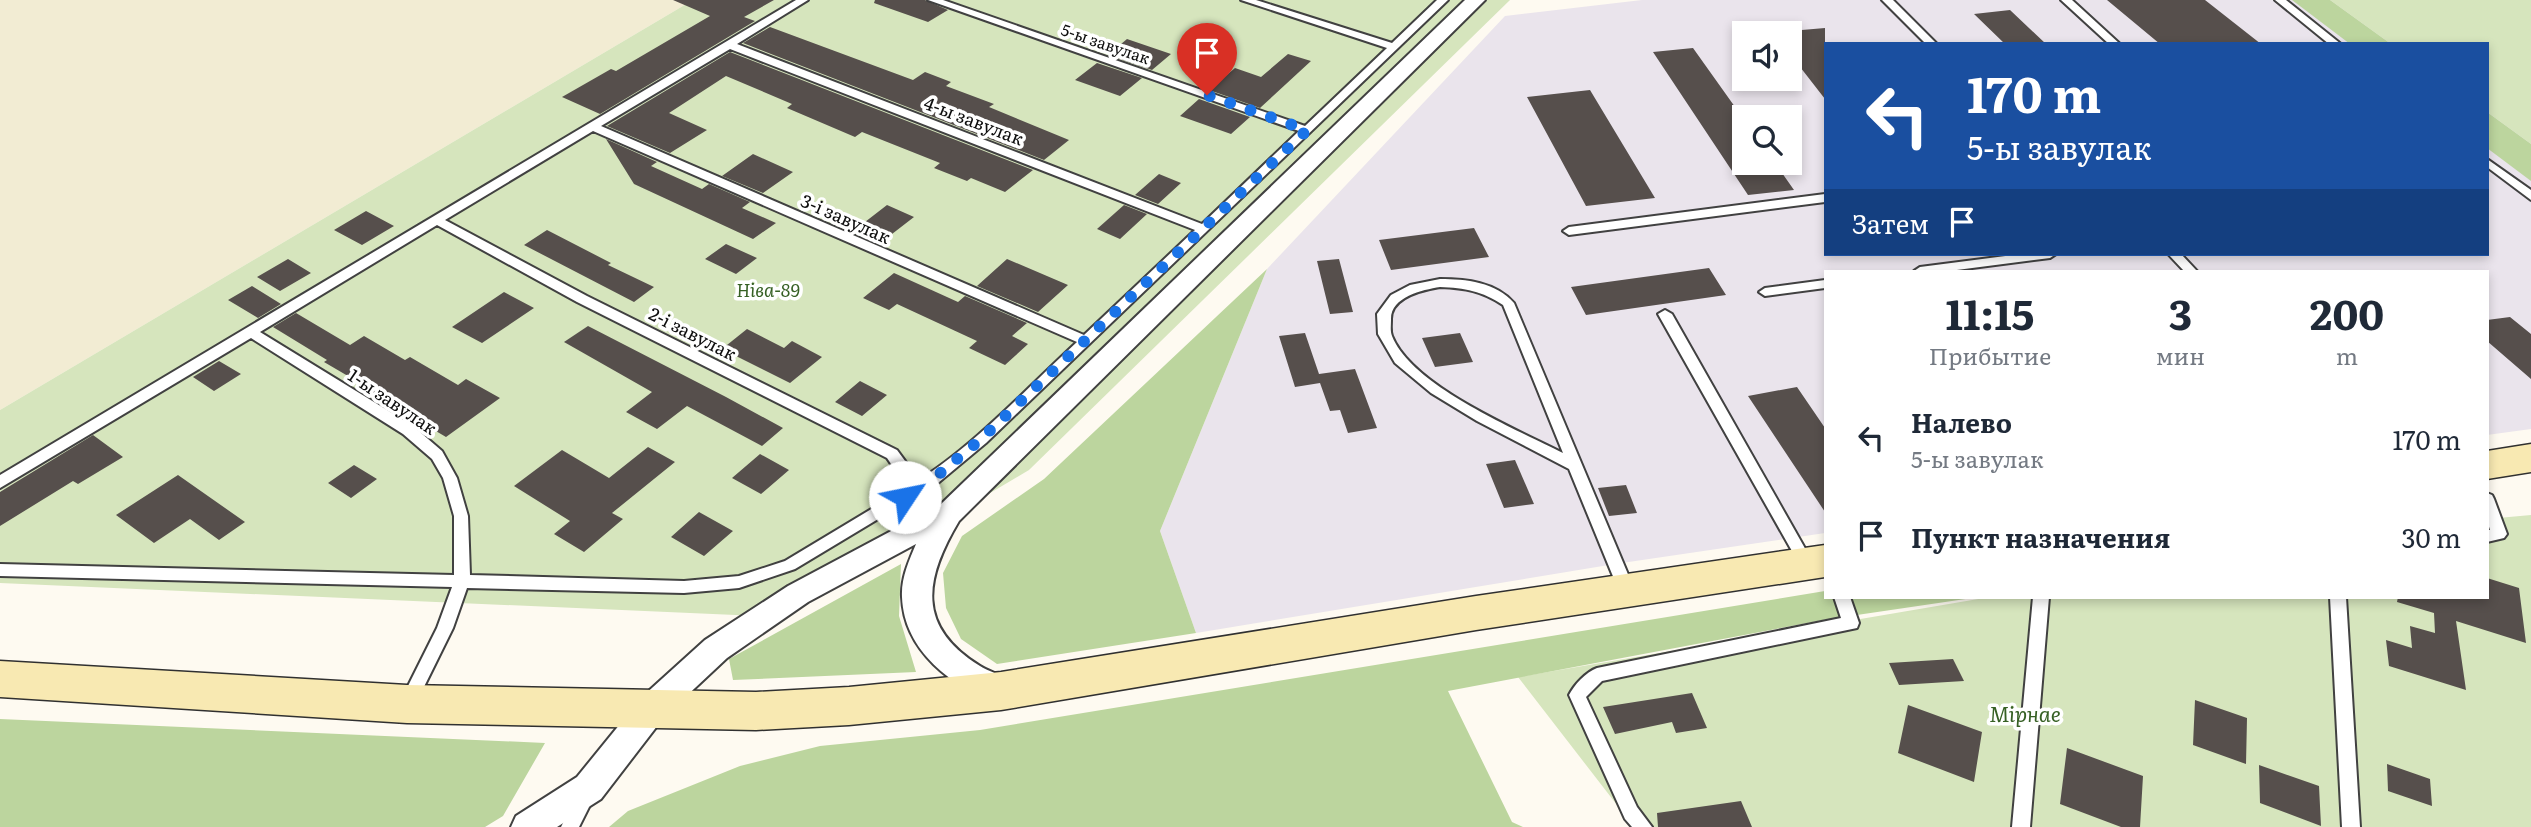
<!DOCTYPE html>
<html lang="ru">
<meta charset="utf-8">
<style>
body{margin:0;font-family:Literata,serif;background:#f6f6f7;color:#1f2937;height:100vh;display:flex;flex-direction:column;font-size:26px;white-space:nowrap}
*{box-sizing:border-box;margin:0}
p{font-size:23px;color:#747a83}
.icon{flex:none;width:38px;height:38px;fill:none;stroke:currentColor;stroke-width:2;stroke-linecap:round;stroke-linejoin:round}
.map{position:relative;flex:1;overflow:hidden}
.drawer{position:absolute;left:1824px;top:270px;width:665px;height:329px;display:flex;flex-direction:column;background:#fff;border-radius:0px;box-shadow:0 4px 10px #0003}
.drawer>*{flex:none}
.top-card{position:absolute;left:1824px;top:42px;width:665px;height:214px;border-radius:0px;box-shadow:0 4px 10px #0003;background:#1a4fa0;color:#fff;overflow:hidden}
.controls{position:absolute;left:1732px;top:21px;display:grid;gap:14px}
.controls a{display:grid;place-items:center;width:70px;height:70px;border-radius:0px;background:#fff;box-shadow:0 4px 10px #0003;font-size:35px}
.pin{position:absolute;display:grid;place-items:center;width:60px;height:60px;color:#fff;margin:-72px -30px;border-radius:50% 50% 50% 0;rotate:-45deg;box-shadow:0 0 7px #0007}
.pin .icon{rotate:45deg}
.me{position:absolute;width:77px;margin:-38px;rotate:56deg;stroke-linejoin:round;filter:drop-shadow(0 0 5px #0008)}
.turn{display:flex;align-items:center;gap:24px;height:147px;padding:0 28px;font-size:32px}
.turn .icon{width:91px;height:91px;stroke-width:2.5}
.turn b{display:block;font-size:49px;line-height:60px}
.then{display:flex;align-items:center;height:66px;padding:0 28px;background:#0003;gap:14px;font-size:26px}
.eta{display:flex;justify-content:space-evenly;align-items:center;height:119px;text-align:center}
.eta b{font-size:42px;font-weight:700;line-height:49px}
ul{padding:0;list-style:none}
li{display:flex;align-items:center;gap:21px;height:98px;padding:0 28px}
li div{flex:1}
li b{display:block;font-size:26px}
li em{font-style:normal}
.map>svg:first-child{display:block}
.industrial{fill:#eae4ec;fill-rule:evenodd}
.farmland{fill:#f2ecd3}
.green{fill:#d6e5bd}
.forest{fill:#bcd59e}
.building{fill:#564f4c}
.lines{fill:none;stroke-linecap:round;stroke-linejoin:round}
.lane-casing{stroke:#414141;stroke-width:4}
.street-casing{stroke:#414141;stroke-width:4}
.secondary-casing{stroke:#303030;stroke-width:3}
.lane{fill:#fff;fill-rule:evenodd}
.street{fill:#fff;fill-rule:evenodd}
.secondary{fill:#f8e9b2;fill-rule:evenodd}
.route{stroke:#1a73e8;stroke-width:12;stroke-dasharray:0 21.6}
.labels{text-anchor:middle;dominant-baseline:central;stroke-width:7;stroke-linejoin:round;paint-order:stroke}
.far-street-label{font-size:16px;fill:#0e0e0e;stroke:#fff}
.street-label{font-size:18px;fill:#0e0e0e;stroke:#fff}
.park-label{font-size:18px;font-style:italic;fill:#366024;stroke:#fff}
.near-park-label{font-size:21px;font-style:italic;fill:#366024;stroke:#fff}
</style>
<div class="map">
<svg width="2531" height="827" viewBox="0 0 2531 827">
<rect width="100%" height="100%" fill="#fefaf1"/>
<!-- industrial -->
<path class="industrial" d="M1642 0H2330L2391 44H1825V254H2487V112L2531 144V429L2487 435V271H1825V533L1615 564 1196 633 1160 531 1267 269 1505 16ZM1745 33H1790V79H1745ZM1745 117H1790V163H1745Z"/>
<!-- farmland -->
<path class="farmland" d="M0 0H693L0 410Z"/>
<!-- green -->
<path class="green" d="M693 0H1510L1029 470 781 617 0 583V410Z
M2330 0H2531V144L2487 112V44H2391Z
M2531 515V827H1634L1518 677 1990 597H2487V519Z"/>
<!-- forest -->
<path class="forest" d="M2292 0H2330L2391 44H2350Z
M2487 112 2531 144V181L2487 148Z
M1267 269 1160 531 1196 633 997 664 961 639 946 608 943 573 962 536 1044 479Z
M901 564 899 616 916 672 733 680 729 659Z
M1825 591V597H1979L1823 620 1448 691 1512 822 1523 827H609L628 811 740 766 820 746 980 730Z
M0 719 545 743 503 816 485 827H0Z"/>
<!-- building -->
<path class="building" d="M673 0H774L744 17 755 21 600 114 562 97 611 69 616 71 710 16Z
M875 0H925L948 10 928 22 874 3Z
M2107 0H2205L2261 44H2160Z
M2010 10 2046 44H2005L1974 14Z
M770 27 913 80 925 72 951 82 946 86 994 104 989 107 1069 140 1044 160 743 43Z
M1825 28V99L1790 54V31Z
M1127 39 1171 54 1152 70 1108 55Z
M1693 48 1745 121V163H1775L1794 190 1748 195 1653 52Z
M730 52 1033 170 1005 192 971 178 967 181 934 168 940 163 862 132 855 137 787 108 792 104 726 76 669 113 707 130 670 153 607 126Z
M1288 54 1311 61 1260 108 1209 90 1235 68 1261 77Z
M1097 63 1142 78 1120 96 1075 80Z
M1590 90 1655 198 1586 206 1527 97Z
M1199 99 1250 117 1231 134 1180 116Z
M606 139 657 162 651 166 702 189 709 184 750 202 742 208 776 223 753 239 634 184Z
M753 154 793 172 763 193 722 176Z
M1159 174 1181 183 1158 204 1135 195Z
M887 205 914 217 892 234 865 222Z
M1124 205 1147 214 1120 239 1097 229Z
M366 211 394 226 362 245 334 230Z
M1474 228 1489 257 1391 270 1379 240Z
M547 230 611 263 608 265 654 287 634 302 524 245Z
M726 244 757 258 736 274 705 259Z
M288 259 311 273 280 291 257 277Z
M1007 259 1068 285 1038 312 977 286Z
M1339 259 1353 312 1330 314 1317 261Z
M1709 268 1726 295 1586 315 1571 287Z
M894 273 958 302 965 296 1027 323 1012 336 1028 344 1005 365 969 348 977 341 897 304 889 310 863 298Z
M252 286 281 304 258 318 228 300Z
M504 292 534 308 482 343 452 327Z
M296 313 350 345 364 336 405 360 410 357 458 385 466 379 500 398 446 437 363 388 365 386 324 362 327 360 273 327Z
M2510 317 2531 334V379L2487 341V320Z
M588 326 726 397 783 428 762 446 687 406 657 429 626 412 652 392 564 342Z
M747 329 784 348 792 341 822 357 790 383 722 349Z
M1305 333 1319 374 1355 369 1377 428 1348 433 1340 410 1330 411 1320 383 1295 387 1279 336Z
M1460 333 1473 362 1435 367 1422 338Z
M219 361 241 374 214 391 193 377Z
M860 381 887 395 862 416 835 402Z
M1797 387 1825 428V512L1748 396Z
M93 435 123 457 78 484 73 481 0 526V492Z
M648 447 675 462 612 513 623 519 584 552 554 534 570 521 514 486 562 450 609 478Z
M760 454 789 470 761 494 732 478Z
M1515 460 1534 504 1504 508 1486 464Z
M354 465 377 479 351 498 328 483Z
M178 475 245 522 219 540 190 519 154 543 116 515Z
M1626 485 1637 513 1609 516 1598 488Z
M699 512 733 531 704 556 671 537Z
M2487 578 2519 588 2526 643 2456 621 2466 690 2389 666 2386 640 2412 648 2410 626 2435 633 2434 613 2397 602 2398 597H2487Z
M1953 659 1964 681 1899 685 1889 663Z
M1692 693 1707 728 1676 733 1672 722 1615 734 1603 707Z
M2195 700 2247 718 2246 764 2193 745Z
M1908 705 1982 732 1974 782 1898 753Z
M2067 748 2143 776 2140 827H2121L2060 804Z
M2387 764 2430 779 2432 806 2388 791Z
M2259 765 2319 786 2321 826 2260 803Z
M1741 801 1752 827H1658L1657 813Z"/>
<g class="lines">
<!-- lane casing -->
<g class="lane-casing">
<path id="lane" d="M796 0H808L737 44 1202 224 1299 131 928 0H943L1305 126 1387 48 1241 0H1256L1392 43 1437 0H1448L986 443 938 483 795 569 739 588 684 593 467 588 453 628 415 705 409 707 403 705 401 700 437 628 452 587 0 576V564L454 575V516L443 478 432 459 403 434 251 338 0 488V475ZM730 49 1195 230 1084 335 601 126ZM593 131 1077 342C1028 387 970 450 914 483L911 469 897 450 587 296 445 220ZM437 225 577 302 887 458 898 474V493L785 561 739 576 684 581 470 575 468 516 457 478 442 451 413 426 260 332Z
M1882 0H1893L1937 44H1926Z
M2061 0H2072L2120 44H2109Z
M2275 0H2286L2341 44H2329Z
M2487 159 2531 190V200L2487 167Z
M1825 194V202L1569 235 1563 231 1569 227Z
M2021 254H2056L2050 258 1949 271H1914L1920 267Z
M2168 254H2181L2197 271H2184Z
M1440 279C1466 279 1496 282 1514 303L1635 591 1633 595 1627 597 1621 595 1619 591 1569 469 1477 421 1431 393 1395 363 1378 334 1377 314 1391 295 1410 285ZM1440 287C1465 288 1482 291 1503 305L1563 453C1516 429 1412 386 1392 336 1390 331 1391 325 1391 320 1390 297 1422 290 1440 287Z
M1825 280V288L1765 296 1759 292 1765 288Z
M1665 310 1672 314 1811 559 1814 563 1811 567 1806 569 1801 567 1658 314Z
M2487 493 2492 495 2494 499 2507 534 2504 538 2487 542V530H2490L2487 520Z
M1834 597H1850L1859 623 1857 628 1602 681 1586 697 1637 807 1652 827H1632L1625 819 1569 695C1574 685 1586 672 1597 668L1841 618Z
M2033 597H2049L2030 827H2012Z
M2330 597H2346L2360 827H2342Z
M584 791 590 793 593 799 579 827H561L578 793Z"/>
</g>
<!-- street casing -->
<g class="street-casing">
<path id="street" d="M1465 0H1485L959 521C925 578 915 626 980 666 993 674 1008 675 1015 690L1010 699 999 703C952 687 904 651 902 597 901 578 909 561 916 544L808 602 727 658 664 717 601 799 557 827H511L516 816 577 777 642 697 705 640 788 586 940 505Z"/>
</g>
<!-- secondary casing -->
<g class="secondary-casing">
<path id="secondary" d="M2531 444V472L2487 479V451Z
M1825 545V577L1476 630 1001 710 849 725 756 730 407 723 0 697V661L407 685 756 692 849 687 1001 672 1476 596Z"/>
</g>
<!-- lane -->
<use href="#lane" class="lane"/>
<!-- street -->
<use href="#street" class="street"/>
<!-- secondary -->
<use href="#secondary" class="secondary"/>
</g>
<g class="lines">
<!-- route -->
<path class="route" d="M905 497 933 479 981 439 1307 130 1207 95"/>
</g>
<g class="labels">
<!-- far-street labels -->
<g class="far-street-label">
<text transform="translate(1106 43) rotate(19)">5-ы завулак</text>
</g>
<!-- street labels -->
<g class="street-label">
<text transform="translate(974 120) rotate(21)">4-ы завулак</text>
<text transform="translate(846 218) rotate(24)">3-і завулак</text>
<text transform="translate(693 333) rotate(27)">2-і завулак</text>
<text transform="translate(393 401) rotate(34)">1-ы завулак</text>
</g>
<!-- park labels -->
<g class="park-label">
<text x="768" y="289">Ніва-89</text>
</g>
<!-- near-park labels -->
<g class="near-park-label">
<text x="2025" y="712">Мірнае</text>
</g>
</g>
</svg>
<div class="controls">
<a><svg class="icon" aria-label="sound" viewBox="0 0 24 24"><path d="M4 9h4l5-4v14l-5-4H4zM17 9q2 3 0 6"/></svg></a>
<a><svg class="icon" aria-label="search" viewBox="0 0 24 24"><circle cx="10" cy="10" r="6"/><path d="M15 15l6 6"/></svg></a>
</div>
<div class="pin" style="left:1207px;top:95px;background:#d93025"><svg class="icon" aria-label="arrive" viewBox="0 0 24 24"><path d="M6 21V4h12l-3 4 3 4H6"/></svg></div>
<svg class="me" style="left:905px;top:497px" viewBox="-20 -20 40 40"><circle r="19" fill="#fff"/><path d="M0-13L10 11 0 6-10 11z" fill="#1a73e8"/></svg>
<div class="top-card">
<div class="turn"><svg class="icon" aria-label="left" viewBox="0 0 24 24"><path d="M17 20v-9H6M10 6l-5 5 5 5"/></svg><div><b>170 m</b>5-ы завулак</div></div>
<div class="then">Затем<svg class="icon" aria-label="arrive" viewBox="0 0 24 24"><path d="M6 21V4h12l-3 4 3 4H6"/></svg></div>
</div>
<section class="drawer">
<div class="eta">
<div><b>11:15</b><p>Прибытие</p></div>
<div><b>3</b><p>мин</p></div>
<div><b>200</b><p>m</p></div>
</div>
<ul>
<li><svg class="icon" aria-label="left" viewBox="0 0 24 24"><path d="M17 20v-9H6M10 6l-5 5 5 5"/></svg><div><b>Налево</b><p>5-ы завулак</p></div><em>170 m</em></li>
<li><svg class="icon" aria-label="arrive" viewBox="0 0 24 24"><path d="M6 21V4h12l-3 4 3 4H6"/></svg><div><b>Пункт назначения</b></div><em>30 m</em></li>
</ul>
</section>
</div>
